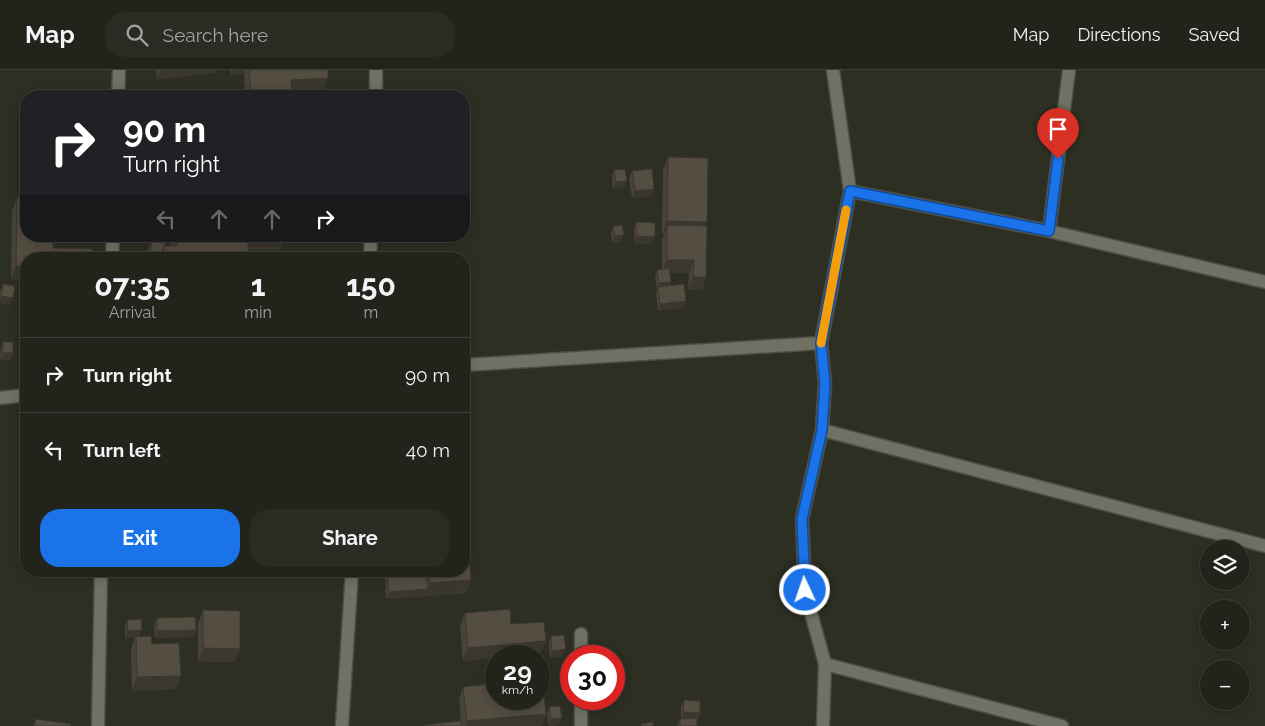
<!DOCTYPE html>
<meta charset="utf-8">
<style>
body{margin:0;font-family:Raleway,sans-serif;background:#2a2b23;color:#f1f3f6;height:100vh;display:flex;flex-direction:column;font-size:19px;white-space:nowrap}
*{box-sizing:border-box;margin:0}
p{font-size:16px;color:#a2a4a2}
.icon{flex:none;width:28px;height:28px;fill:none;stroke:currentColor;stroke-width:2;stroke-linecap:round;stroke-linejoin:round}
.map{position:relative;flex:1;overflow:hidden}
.side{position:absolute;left:20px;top:182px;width:450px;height:325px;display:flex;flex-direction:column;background:#22231a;border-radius:20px;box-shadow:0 2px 12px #0003,0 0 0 1px #3f4039}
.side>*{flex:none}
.banner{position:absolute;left:20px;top:20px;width:450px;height:152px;border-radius:20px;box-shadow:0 2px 12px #0003,0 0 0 1px #3f4039;background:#202124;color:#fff;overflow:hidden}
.tools{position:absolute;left:1200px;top:470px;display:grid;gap:10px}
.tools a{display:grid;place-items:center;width:50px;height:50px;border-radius:50%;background:#22231a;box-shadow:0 2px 12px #0003,0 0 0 1px #3f4039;font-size:25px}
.speed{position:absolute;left:485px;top:575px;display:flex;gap:10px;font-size:25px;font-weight:700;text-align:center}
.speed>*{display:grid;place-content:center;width:65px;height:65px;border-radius:50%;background:#22231a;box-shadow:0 2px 12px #0003,0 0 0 1px #3f4039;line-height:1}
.speed small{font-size:12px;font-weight:400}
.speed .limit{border:8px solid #d22;background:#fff;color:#111}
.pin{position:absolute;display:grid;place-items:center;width:42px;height:42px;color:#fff;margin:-51px -21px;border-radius:50% 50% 50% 0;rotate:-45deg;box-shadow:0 0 5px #0007}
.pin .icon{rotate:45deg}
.me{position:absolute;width:55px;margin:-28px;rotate:357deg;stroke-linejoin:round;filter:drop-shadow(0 0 4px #0008)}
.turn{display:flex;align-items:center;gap:18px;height:105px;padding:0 20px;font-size:22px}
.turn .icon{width:65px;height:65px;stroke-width:2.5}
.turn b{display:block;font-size:35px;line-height:42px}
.lanes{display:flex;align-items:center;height:48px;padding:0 20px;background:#0003;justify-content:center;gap:25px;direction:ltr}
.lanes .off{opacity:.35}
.eta{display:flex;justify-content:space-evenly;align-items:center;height:85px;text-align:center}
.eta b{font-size:30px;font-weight:700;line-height:35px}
.cta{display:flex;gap:10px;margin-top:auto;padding:10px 20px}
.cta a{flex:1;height:58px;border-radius:20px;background:#1a73e8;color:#fff;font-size:20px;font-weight:700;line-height:58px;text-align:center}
.cta a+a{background:#2a2b23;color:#f1f3f6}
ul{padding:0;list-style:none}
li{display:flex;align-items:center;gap:15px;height:75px;padding:0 20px;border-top:1px solid #3f4039}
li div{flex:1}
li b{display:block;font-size:19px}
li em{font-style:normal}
header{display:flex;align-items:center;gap:30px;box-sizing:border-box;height:70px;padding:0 25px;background:#22231a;border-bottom:1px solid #3f4039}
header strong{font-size:24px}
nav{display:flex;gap:28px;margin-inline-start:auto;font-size:18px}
.search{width:350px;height:45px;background:#2a2b23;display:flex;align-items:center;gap:12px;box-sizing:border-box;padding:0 18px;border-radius:20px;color:#a2a4a2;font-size:19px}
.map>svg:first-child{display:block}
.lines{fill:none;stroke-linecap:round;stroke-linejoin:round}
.street-casing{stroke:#4c4d43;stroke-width:15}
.street{stroke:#6f7164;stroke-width:12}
.wall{fill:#484238}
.shaded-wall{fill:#3b362e}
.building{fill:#544d41;stroke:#3b362e}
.route-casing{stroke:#114b97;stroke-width:12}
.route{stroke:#1a73e8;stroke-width:9}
.slow{stroke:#f59e0b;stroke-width:9}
</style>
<header>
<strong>Map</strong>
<div class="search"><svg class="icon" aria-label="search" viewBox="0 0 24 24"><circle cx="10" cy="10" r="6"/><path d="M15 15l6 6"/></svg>Search here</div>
<nav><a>Map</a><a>Directions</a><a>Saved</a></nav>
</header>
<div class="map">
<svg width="1265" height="656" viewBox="0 0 1265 656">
<rect width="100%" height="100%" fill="#2e2f23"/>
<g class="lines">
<!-- street casing -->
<g class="street-casing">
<path id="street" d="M376 0V26
M118 26 119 0
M850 121 1049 161 1265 212
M1049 161 1069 0
M112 189 113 166
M370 189 371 166
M464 295 821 273
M0 328 26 325
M822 360 1265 476
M581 586V564
M825 594 1062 656
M98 656 101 501
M342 656 352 501
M581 656V629
M823 656 825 594 805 521 802 449 822 360 825 314 821 273 850 121 833 0"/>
</g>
<!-- street -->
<use href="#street" class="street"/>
</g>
<!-- wall -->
<path class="wall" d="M156 0H216L215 3 157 9Z
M231 0H328L323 21 291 23 292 26H245L244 4 231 5Z
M668 87 705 156 706 207 702 220H688L689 203H670V215L684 238 658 241 656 224 657 220 655 207 657 200 662 199V169L664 165H662L663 100Z
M614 100 627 111 624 118 613 119 612 107Z
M632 101 654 119 652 126 632 128 629 108Z
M17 128 53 178 26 189V209H11L12 141Z
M636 152 652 174 634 173V159Z
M613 156 621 172 612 173 611 163Z
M171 166H285L280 180H248V189H148V179L151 172 165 176H171Z
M3 214 10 235 0 233V221Z
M3 272 13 283 10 290H0L1 279Z
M386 501H464L471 510 466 523 386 529 385 506Z
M203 540 240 579 235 592H198V554Z
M465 543 511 554 541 584 496 586V588L463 591 460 556Z
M157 548 196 560 193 567 155 568 154 555Z
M127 550 139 567 152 574 176 619 132 621 131 580 135 567 125 568V557Z
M551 566 563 586 550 588 549 573Z
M463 617 496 629 546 644 542 656H423L424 655 461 651 459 630Z
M684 630 698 650H697V656H677L680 649H681V637Z
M549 637 562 648 559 655 549 656 547 644Z"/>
<!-- shaded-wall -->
<path class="shaded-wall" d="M161 0H216L215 3 157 9Z
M233 0H246L244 4 231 5Z
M328 8 323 21 286 23 291 10Z
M627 111 624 118 613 119 616 112Z
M654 119 652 126 632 128 635 121Z
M667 151 707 152 702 165 667 155 664 165H662Z
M624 165 621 172 612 173 615 166Z
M285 166 280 180H244L249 167Z
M636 166 655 167 652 174 634 173Z
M151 184H161L160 189H149Z
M667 190H694L689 203H662Z
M16 196H26V209H11Z
M693 207H706L702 220H688Z
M671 212 668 219 658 217 657 220 659 213Z
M1 226 13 228 10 235 0 233Z
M686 231 684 238 658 241 660 234Z
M3 283H13L10 290H0Z
M471 510 466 523 386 529 389 522 428 519 430 513Z
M142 560 139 567 125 568 128 561Z
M196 560 193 567 155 568 157 561Z
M546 571 541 584 519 586H496V588L463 591 468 578Z
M203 578 240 579 235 592H198Z
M566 579 563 586 550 588 552 581Z
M181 606 176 619 132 621 137 607Z
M683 642 700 643 698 650 681 649Z
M546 644 542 656H466L467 651Z
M562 648 559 655 549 656 551 649Z"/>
<!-- building -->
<path class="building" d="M249 0H328V8L291 10 292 26H251Z
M668 87 708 88 707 152 667 151Z
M625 99 627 111 616 112 614 100Z
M652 99 654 119 635 121 632 101Z
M17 128H26V166H53V178L93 179V189H26V196H16Z
M636 152 655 153V167L636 166Z
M622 155 624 165 615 166 613 156Z
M667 155 707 156 706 207H693L694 190H667Z
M178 166H248V189H164V176H177Z
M151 172H165V176H164L161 184H151Z
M669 198 671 212 659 213 657 200Z
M3 214 15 216 13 228 1 226Z
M684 214 686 231 660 234 658 217Z
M3 272H13V283H3Z
M466 440 471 510 430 513 429 501H464V441Z
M387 501H426L428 519 389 522Z
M510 539 511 554 544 552 546 571 468 578 465 543Z
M203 540 240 541V579L203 578Z
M195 547 196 560 157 561V548Z
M141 549 142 560 128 561 127 550Z
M564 565 566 579 552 581 551 566Z
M151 566 152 574 179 573 181 606 137 607 136 567Z
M496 613V629H539V624H544L546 644 467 651 463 617Z
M684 630 700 631V643L683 642Z
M560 636 562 648 551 649 549 637Z
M697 648V656H680V649Z
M36 649 71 654V656H34Z
M461 651 462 656H424V655Z
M653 652V656H641V654Z"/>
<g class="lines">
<!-- route casing -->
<g class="route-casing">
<path id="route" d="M805 520 802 449 822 360 825 314 821 273 850 121 1049 161 1058 89"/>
</g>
<!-- route -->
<use href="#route" class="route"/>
<!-- slow -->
<path class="slow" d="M821 273 846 140"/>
</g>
</svg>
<div class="tools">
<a><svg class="icon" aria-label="layers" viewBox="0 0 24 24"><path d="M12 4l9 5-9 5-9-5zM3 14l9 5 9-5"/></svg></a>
<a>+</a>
<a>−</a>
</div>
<div class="speed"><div>29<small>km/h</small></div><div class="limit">30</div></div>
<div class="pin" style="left:1058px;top:89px;background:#d93025"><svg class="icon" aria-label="arrive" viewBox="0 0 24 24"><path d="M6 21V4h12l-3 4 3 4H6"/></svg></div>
<svg class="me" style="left:805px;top:520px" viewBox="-20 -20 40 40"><circle r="17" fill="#1a73e8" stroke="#fff" stroke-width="3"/><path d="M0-11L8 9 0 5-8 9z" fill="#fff"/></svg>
<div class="banner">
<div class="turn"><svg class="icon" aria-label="right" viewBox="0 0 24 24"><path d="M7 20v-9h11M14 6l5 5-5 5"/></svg><div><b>90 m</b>Turn right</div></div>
<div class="lanes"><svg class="icon off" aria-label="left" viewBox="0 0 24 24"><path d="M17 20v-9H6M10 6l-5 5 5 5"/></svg><svg class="icon off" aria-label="ahead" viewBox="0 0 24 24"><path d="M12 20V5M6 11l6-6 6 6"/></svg><svg class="icon off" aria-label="ahead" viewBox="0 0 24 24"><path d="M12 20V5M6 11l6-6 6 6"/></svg><svg class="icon" aria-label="right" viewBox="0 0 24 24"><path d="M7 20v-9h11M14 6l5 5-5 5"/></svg></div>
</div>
<section class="side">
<div class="eta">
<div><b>07:35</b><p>Arrival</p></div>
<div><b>1</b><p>min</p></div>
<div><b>150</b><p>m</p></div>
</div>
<ul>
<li><svg class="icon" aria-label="right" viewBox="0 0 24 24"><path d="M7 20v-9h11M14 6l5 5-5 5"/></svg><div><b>Turn right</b></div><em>90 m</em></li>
<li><svg class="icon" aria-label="left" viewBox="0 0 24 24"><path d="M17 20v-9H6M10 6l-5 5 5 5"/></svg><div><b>Turn left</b></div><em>40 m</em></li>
</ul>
<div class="cta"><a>Exit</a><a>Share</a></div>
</section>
</div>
